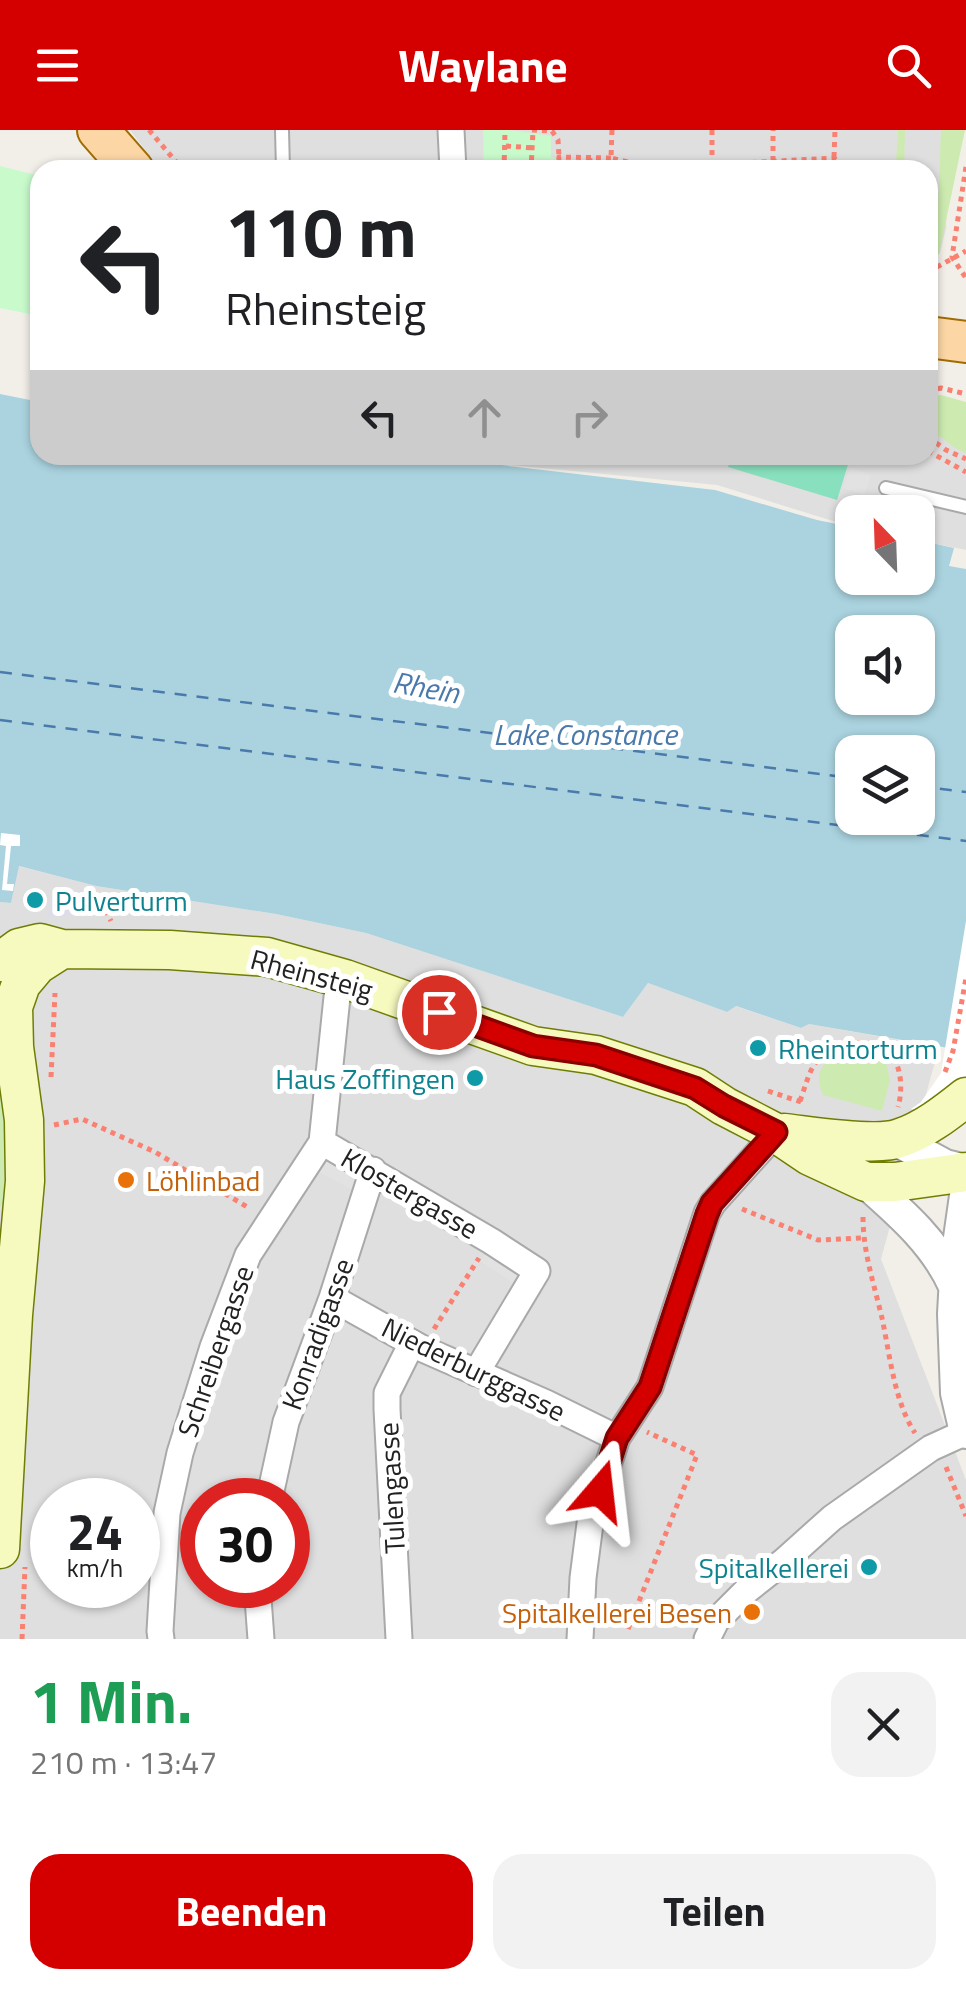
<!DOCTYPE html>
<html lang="de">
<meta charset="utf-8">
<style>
body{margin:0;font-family:"Titillium Web",sans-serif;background:#f2f2f2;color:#202124;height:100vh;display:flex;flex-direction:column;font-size:38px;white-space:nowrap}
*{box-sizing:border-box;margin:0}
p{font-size:32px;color:#757577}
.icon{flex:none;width:55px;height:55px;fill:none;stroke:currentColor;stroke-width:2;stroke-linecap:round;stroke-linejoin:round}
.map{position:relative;height:1509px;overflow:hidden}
.side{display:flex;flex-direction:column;background:#fff;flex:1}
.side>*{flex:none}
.hud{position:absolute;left:30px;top:30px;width:908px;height:305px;border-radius:30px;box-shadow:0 2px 8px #0004;background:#fff;color:#202124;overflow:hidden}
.needle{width:65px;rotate:337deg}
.tools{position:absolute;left:835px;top:365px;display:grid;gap:20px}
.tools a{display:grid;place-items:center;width:100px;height:100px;border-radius:20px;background:#fff;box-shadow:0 2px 8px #0004;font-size:50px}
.speed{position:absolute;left:30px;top:1348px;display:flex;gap:20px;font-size:50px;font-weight:700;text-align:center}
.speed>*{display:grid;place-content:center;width:130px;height:130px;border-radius:50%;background:#fff;box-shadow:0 2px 8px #0004;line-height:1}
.speed small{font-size:25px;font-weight:400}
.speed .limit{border:15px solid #d22;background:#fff;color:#111}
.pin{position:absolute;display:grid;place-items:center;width:85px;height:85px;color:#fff;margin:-42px;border:5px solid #fff;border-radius:50%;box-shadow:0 2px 10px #0007}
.me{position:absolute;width:110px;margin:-55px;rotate:17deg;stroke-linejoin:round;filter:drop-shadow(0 0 8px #0008)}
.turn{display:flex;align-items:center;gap:35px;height:210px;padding:0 30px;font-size:45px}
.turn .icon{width:130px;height:130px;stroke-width:2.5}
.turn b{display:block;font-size:70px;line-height:85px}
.lanes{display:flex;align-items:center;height:95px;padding:0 30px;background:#0003;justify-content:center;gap:50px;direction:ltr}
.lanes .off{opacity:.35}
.round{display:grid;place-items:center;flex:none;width:105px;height:105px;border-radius:30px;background:#f2f2f2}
.overview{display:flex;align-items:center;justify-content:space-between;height:170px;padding:0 30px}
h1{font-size:60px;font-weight:700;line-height:75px;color:#1e9e55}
.cta{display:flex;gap:20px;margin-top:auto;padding:20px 30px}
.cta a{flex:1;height:115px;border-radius:30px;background:#d40000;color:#fff;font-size:40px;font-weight:700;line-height:115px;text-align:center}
.cta a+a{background:#f2f2f2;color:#202124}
header{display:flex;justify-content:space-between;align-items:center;height:130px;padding:0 30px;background:#d40000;color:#fff;font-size:45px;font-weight:700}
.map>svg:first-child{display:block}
.residential{fill:#e0dfdf;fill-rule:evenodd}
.grass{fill:#cdebb0}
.park{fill:#c8facc}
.pitch{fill:#88e0be}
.parking{fill:#e2e2e2}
.plaza{fill:#dddde8}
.water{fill:#aad3df;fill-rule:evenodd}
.pier{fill:#fff}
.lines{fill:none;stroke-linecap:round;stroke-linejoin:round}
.ferry{stroke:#4a7aab;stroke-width:2.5;stroke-dasharray:12 10;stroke-linecap:butt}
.service-casing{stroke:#a9a9a9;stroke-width:16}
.minor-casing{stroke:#a9a9a9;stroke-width:29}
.tertiary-casing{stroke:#a9a9a9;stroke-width:36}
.secondary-casing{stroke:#707d05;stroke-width:41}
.primary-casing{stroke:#a06b00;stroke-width:44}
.path{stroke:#fa8072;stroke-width:5;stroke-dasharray:5 5;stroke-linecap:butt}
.service{stroke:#fff;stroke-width:12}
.minor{stroke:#fff;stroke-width:25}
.tertiary{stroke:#fff;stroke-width:32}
.secondary{stroke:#f7fabf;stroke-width:38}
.primary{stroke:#fcd6a4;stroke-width:40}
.route-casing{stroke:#8a0000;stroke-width:25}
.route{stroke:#d40000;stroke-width:18}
.culture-dot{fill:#0f9aa8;stroke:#fff;stroke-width:4}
.food-dot{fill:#e8710a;stroke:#fff;stroke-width:4}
.labels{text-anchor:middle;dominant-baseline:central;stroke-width:10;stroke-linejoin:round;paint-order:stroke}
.culture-label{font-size:28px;fill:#0d838f;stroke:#fff;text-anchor:start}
.street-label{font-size:28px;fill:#222;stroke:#fff}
.food-label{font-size:28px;fill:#c56008;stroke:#fff;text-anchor:start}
.water-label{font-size:30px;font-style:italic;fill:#4a7aab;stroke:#fff}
</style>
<header><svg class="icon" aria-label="menu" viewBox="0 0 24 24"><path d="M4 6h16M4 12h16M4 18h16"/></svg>Waylane<svg class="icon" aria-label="search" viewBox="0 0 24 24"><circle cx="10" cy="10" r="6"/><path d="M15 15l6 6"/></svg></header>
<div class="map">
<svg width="966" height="1509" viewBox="0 0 966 1509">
<rect width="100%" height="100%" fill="#f2efe9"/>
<!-- residential -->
<path class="residential" d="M130 0H950L946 98 940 123 928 134V40H160Z
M928 273 966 283V420L918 410V382H852V397L717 355 449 329 444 325H928Z
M18 736 96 756 276 784 366 803 623 887 648 853 727 882 735 876 801 898 809 894 939 917 881 1129 966 1350V1509H0V772L11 773ZM52 1370H138V1455H52ZM202 1370H288V1455H202Z"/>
<!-- grass -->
<path class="grass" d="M898 0H905L904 40H863L858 32H896Z
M941 0H965L939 124 928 133V101L937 100Z
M941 265 966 272V323L955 318 928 297V267Z
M848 920 870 923 886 932 890 950 882 981 823 965C812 938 825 931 848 920Z
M0 922 9 1023 8 1070 0 1077Z"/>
<!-- park -->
<path class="park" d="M483 0H510L551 6V27L571 33 627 36V40H484Z
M0 36 40 46V186L0 178Z"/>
<!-- pitch -->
<path class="pitch" d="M732 325H851L837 370 728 337Z"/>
<!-- parking -->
<path class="parking" d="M850 338 871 345 864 365 843 358Z
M325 1022 363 1044 353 1060 313 1039Z
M493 1117 528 1141 517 1155 480 1131Z"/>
<!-- plaza -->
<path class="plaza" d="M52 765 78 767 77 786 47 788Z"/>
<!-- water -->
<path class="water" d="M0 264 40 272V325H444L449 329 715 360 817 390 852 397V448H918V410L954 418 949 436 966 439V921L809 894 801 898 736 876 727 882 648 853 623 887 366 803 276 784 96 756 19 736 11 773 0 772ZM852 502H918V568H852ZM852 622H918V688H852Z"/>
<!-- pier -->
<path class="pier" d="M1 703 20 705V716H11L7 754H14L13 761 2 760 6 716 0 715Z
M966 791V991L911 979 921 972 941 943Z"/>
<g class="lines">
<!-- ferry -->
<path class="ferry" d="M0 542 852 648
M0 590 966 711
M918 656 966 662"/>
<!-- service casing -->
<g class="service-casing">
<path id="service" d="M282 0 283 40
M886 358 966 377"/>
</g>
<!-- minor casing -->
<g class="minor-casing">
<path id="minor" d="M451 0 453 40
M322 1012 491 1111 537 1141 476 1243
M332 1168 423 1219 546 1273 617 1308
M269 1370 286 1292 332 1168 373 1040
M257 1455 261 1509
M161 1509 160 1501 167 1383 180 1323 213 1217 248 1125 322 1012 337 867 345 849
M399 1509 387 1279V1263L412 1213
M580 1509 583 1448 591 1386 617 1308 650 1257 707 1083 713 1073 776 1003
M707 1509 716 1491 746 1461 784 1431 832 1388 931 1318 966 1302"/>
</g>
<!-- tertiary casing -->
<g class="tertiary-casing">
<path id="tertiary" d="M897 1010 945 1036 966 1041
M866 1052C900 1082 936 1113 955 1156
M966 1066 957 1129 954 1184 957 1263 966 1302"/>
</g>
<!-- secondary casing -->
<g class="secondary-casing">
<path id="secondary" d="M0 832 19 818 40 813 62 819 170 820 267 827 345 849 533 916 596 925 695 957 724 976 776 1003 810 1026 866 1052H895L966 1042
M784 1003C811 1006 876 1017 900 1008 924 1000 946 983 966 967
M0 1419 13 1185 25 1051 24 990 14 917 13 877 21 854 37 835 62 819"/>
</g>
<!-- primary casing -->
<g class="primary-casing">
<path id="primary" d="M98 0 133 40
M928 207 966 212"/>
</g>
<!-- path -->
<path class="path" d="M149 0 183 40
M532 0 552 1 558 10 559 27
M612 0 611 28 653 38 834 28 848 40
M506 16 533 18
M834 27 835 0
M773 31V0
M532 34 558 35
M712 35V0
M966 37 952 127 966 148
M504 40 505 0
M531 40 533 0
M558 40 559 27 611 28 610 40
M589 40 590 28
M928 142 966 121
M928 261 941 258 966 264
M928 307 946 320 966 329
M928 321 966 342
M78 772 104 777 111 791
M945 942 953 921 966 848
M51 947 55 863
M768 961 801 972
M800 971C806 955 810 934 824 923 843 908 882 908 895 931 902 943 902 964 898 977
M54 995 82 989 155 1022 249 1078
M742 1079 818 1110 863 1108
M863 1087C863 1122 874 1154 882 1188 890 1225 894 1271 915 1303
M434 1199 479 1128
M946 1337 966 1386
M628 1499 697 1325 647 1302
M22 1509 25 1437"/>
<!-- service -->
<use href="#service" class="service"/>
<!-- minor -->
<use href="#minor" class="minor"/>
<!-- tertiary -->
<use href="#tertiary" class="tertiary"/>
<!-- secondary -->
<use href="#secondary" class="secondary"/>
<!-- primary -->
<use href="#primary" class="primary"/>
</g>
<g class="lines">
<!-- route casing -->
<g class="route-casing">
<path id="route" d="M439 882 533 916 596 925 695 958 724 976 776 1002 712 1073 707 1084 650 1257 617 1308 600 1361"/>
</g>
<!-- route -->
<use href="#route" class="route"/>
</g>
<!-- markers -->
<g class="culture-dot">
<circle cx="35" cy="770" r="10"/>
<circle cx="758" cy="918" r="10"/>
<circle cx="475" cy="948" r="10"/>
<circle cx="869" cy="1437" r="10"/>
</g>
<g class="food-dot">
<circle cx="126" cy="1050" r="10"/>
<circle cx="752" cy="1482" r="10"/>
</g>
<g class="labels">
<!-- culture labels -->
<g class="culture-label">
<text x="55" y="770">Pulverturm</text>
<text x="778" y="918">Rheintorturm</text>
<text x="455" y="948" text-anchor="end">Haus Zoffingen</text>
<text x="849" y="1437" text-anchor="end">Spitalkellerei</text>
</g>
<!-- street labels -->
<g class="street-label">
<text transform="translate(312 844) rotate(15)">Rheinsteig</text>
<text transform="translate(410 1063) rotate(30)">Klostergasse</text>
<text transform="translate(317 1204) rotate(-70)">Konradigasse</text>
<text transform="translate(215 1221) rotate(-71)">Schreibergasse</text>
<text transform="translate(474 1239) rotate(26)">Niederburggasse</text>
<text transform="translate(391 1358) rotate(-93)">Tulengasse</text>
</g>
<!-- food labels -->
<g class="food-label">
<text x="146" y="1050">Löhlinbad</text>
<text x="732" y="1482" text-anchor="end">Spitalkellerei Besen</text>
</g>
<!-- water labels -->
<g class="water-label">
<text transform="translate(426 557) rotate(10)">Rhein</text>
<text x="585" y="604">Lake Constance</text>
</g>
</g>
</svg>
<div class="tools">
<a><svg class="needle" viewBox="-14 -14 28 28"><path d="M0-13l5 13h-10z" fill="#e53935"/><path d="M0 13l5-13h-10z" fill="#757577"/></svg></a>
<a><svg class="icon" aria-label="sound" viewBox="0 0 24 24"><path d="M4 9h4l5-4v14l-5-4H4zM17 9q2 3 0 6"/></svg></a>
<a><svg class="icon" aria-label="layers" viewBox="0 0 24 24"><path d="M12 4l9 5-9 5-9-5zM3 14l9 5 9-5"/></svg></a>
</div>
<div class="speed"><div>24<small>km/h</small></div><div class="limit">30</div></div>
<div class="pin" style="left:439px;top:882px;background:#d93025"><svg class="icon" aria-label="arrive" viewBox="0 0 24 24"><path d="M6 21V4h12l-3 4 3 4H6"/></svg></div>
<svg class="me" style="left:600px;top:1361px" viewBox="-20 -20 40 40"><path d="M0-17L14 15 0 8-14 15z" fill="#d40000" stroke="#fff" stroke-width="4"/></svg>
<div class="hud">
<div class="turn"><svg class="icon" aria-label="left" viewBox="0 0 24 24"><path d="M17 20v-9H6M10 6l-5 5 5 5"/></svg><div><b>110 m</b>Rheinsteig</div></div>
<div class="lanes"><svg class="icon" aria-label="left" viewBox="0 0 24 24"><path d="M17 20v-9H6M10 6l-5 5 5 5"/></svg><svg class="icon off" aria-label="ahead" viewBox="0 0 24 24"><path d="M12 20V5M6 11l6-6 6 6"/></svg><svg class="icon off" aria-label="right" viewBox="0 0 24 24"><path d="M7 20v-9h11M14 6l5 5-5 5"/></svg></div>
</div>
</div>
<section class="side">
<div class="overview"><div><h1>1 Min.</h1><p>210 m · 13:47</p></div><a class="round"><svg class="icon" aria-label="close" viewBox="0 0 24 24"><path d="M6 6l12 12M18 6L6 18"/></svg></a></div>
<div class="cta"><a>Beenden</a><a>Teilen</a></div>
</section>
